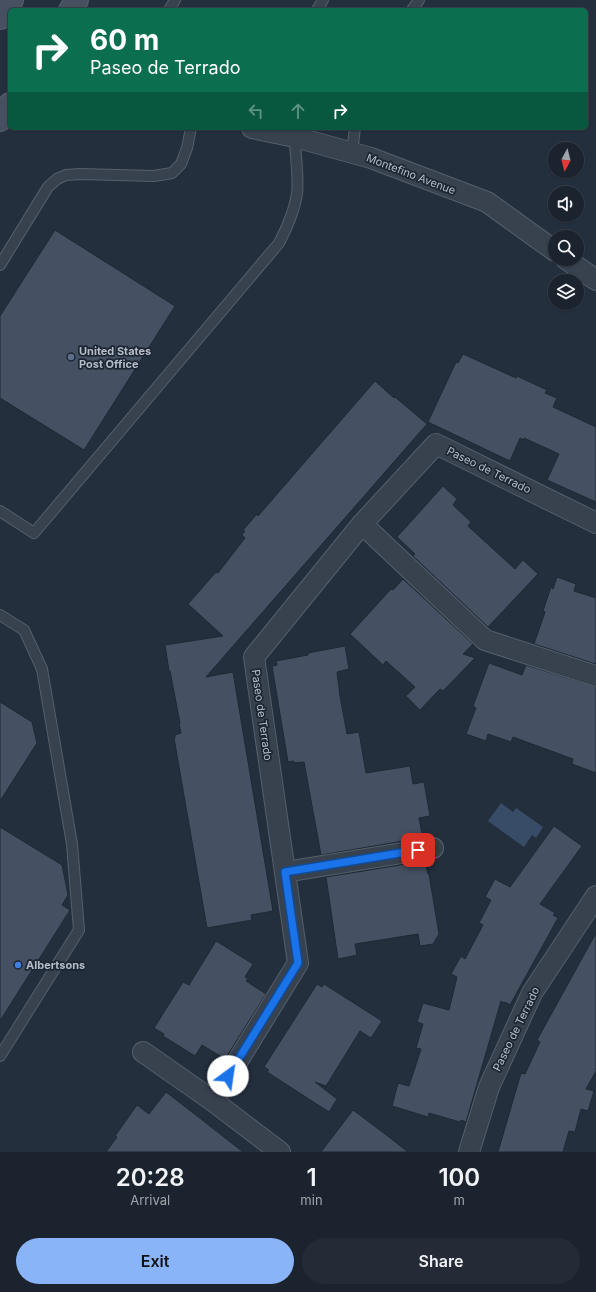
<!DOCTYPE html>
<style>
body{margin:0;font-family:Inter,sans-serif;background:#242b36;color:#f1f3f6;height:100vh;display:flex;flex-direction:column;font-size:15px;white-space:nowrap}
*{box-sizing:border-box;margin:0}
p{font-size:13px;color:#a0a4aa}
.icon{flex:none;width:22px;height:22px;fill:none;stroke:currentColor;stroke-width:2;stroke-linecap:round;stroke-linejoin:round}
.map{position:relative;height:1152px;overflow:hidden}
.side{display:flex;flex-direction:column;background:#1b232e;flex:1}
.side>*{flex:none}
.banner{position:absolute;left:8px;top:8px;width:580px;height:122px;border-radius:6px;box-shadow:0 1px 3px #0004,0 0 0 1px #39404a;background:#0b6e4f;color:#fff;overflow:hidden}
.needle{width:26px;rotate:187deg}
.controls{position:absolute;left:548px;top:142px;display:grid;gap:8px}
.controls a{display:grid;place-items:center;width:36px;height:36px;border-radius:50%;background:#1b232e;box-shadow:0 1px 3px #0004,0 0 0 1px #39404a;font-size:20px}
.pin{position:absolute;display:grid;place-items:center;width:34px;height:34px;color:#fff;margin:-17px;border-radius:8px;box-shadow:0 2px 6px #0006}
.me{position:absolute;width:44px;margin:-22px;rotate:31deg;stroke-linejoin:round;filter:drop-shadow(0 0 3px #0008)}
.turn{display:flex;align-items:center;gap:14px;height:84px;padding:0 16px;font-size:18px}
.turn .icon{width:52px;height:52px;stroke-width:2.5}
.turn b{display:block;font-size:28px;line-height:34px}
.lanes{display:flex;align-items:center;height:38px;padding:0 16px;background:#0003;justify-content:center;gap:20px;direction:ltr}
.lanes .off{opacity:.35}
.eta{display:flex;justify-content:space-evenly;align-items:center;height:68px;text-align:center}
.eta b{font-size:24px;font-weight:600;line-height:28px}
.button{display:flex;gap:8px;margin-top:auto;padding:8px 16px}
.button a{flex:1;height:46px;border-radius:24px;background:#8ab4f8;color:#111;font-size:16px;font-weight:600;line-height:46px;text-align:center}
.button a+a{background:#242b36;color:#f1f3f6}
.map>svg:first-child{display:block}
.water{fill:#394c67}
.building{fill:#455162;stroke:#1f2835}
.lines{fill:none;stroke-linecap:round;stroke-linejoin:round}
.service-casing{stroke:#565f6c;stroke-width:12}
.minor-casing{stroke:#565f6c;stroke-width:22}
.secondary-casing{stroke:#565f6c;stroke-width:24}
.service{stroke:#38414e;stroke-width:10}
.minor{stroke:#38414e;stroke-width:20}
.secondary{stroke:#465061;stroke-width:22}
.route-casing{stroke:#114b97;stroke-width:10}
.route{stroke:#1a73e8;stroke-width:7}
.service-dot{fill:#5c6f8a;stroke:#1d2633;stroke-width:1.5}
.shop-dot{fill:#3f7fe0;stroke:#1d2633;stroke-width:1.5}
.labels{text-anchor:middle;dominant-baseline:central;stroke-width:3.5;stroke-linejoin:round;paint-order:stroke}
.street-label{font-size:11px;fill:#b4bcc9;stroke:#1d2633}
.poi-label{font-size:11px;font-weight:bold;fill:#b4bcc9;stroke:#1d2633;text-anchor:start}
</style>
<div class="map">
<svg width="596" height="1152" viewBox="0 0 596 1152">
<rect width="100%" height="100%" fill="#242f3e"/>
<!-- water -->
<path class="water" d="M501 803 513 812 516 808 543 827 536 838 532 835 524 847 488 821Z"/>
<!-- building -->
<path class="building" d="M55 230 175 306 84 450 0 398V316Z
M463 354 516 378 517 376 547 390 545 393 557 398 553 407 596 427V502L547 480 559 454 524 438V440L520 438 510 461 428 422 456 362 458 363Z
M375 381 394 398 395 397 427 424 206 677 233 672 273 911 251 915 252 920 207 928 174 738H175V735L181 733 179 723H180L170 671H169L165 645 223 636 188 604 216 572 218 573 245 538 242 535 245 531 243 530 257 514 258 516Z
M443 486 457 499 453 505 471 522 468 526 515 569 523 560 538 574 488 627 413 556 415 554 397 537Z
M557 577 576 584 574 591 596 598V664L534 644 545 612 543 611 551 587 553 589Z
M403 579 473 644 463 654 475 658 443 691 440 689 420 710 406 696 415 687 386 661 383 665 350 634 391 589 393 590Z
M345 646 349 669 337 672 340 696 347 734 359 732 366 773 410 766 413 784 424 782 430 816 419 818 422 834H420L421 838 321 855 304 762 294 763V761L288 762 272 666 277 665 276 661 308 655V653Z
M489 663 522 675 526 665 596 687V773L572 764 573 759 513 737 511 742 488 734 486 741 466 734 476 708 473 706Z
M0 702 32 722 37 743 0 801Z
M554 826 582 846 540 904 555 913 553 915 558 918 510 1005 505 1002 504 1003 501 1001 466 1122 461 1120 460 1122 429 1113 428 1117 392 1106 398 1083 409 1086 421 1049 416 1048 423 1024 417 1022 423 1003 449 1010 457 977 451 974 461 956 465 959 483 925 479 923 491 900 485 897 495 879 510 887Z
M0 827 62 865 68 895 62 905 70 910 0 1021Z
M425 861 428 874H429L439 934 433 944 420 946 418 934 355 944 357 955 338 959 326 877Z
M596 933V1071L586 1089 594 1091 588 1111 581 1109 575 1132 569 1131 563 1152H498L521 1073 525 1074 540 1042 537 1040Z
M216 941 253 964 245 977 248 978 246 981 266 994 225 1059 202 1045 195 1056 163 1036 164 1034 154 1028 183 982 189 985Z
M317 984 322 987 324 984 382 1021 371 1038 360 1031 326 1086 315 1082 337 1099 329 1112 267 1072 269 1070 264 1067Z
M166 1092 201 1119 243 1152H106L117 1137 115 1136 137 1105 149 1114Z
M353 1110 389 1137 408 1152H321Z"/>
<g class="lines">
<!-- service casing -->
<g class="service-casing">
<path id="service" d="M169 10 175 0
M317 10 323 0
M412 10 419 0
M352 152 355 128
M0 265 48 187 57 179 66 175 80 174 154 176 172 173 181 164 187 148 191 128
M0 511 34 533 279 243C287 228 294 212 297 194 299 178 295 153 295 137
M0 615 24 630 42 669 72 844 79 930 0 1056"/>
</g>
<!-- minor casing -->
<g class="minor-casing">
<path id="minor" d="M252 128 295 137 371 158 487 202 555 251
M566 259 596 280
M362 524 485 640 596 676
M285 872 433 848
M143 1052 213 1101
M280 1152 213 1101 298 963 254 657 362 524 436 444 596 523
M469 1152 489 1087 532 993 596 896"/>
</g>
<!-- secondary casing -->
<g class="secondary-casing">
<path id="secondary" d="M70 10 77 0
M0 18 12 0
M0 120 10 104"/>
</g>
<!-- service -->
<use href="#service" class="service"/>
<!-- minor -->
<use href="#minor" class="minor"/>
<!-- secondary -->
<use href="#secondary" class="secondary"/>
</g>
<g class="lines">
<!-- route casing -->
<g class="route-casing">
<path id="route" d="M228 1076 298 963 285 872 418 850"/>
</g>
<!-- route -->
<use href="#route" class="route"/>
</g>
<!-- markers -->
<circle class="service-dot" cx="71" cy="357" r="4"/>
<circle class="shop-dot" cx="18" cy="965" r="4"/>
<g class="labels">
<!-- street labels -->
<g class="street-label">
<text transform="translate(411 174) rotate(21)">Montefino Avenue</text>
<text transform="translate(489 470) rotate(26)">Paseo de Terrado</text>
<text transform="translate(262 715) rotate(82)">Paseo de Terrado</text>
<text transform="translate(516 1029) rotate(-64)">Paseo de Terrado</text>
</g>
<!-- poi labels -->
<g class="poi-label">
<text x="79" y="351">United States<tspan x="79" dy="13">Post Office</tspan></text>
<text x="26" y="965">Albertsons</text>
</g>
</g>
</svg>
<div class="controls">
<a><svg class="needle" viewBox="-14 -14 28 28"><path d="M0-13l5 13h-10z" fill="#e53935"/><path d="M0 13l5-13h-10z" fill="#a0a4aa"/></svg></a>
<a><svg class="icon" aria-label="sound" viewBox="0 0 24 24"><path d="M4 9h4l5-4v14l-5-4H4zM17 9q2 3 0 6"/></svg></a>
<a><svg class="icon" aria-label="search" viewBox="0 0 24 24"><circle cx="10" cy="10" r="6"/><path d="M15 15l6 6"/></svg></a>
<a><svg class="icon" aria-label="layers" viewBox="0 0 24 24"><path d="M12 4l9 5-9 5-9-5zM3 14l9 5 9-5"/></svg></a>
</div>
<div class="pin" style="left:418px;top:850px;background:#d93025"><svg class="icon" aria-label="arrive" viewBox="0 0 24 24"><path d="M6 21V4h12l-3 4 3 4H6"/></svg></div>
<svg class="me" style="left:228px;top:1076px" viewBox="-20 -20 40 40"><circle r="19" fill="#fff"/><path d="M0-13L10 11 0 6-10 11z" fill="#1a73e8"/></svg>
<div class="banner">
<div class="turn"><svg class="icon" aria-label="right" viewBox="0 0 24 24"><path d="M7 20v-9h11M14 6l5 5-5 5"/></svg><div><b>60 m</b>Paseo de Terrado</div></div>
<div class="lanes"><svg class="icon off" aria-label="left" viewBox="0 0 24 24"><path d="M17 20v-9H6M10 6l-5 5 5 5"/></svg><svg class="icon off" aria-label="ahead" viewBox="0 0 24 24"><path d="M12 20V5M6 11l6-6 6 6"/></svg><svg class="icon" aria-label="right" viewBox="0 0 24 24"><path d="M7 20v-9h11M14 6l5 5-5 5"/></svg></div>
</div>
</div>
<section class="side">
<div class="eta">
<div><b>20:28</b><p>Arrival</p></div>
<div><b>1</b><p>min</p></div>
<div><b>100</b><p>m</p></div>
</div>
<div class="button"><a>Exit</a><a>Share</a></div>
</section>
